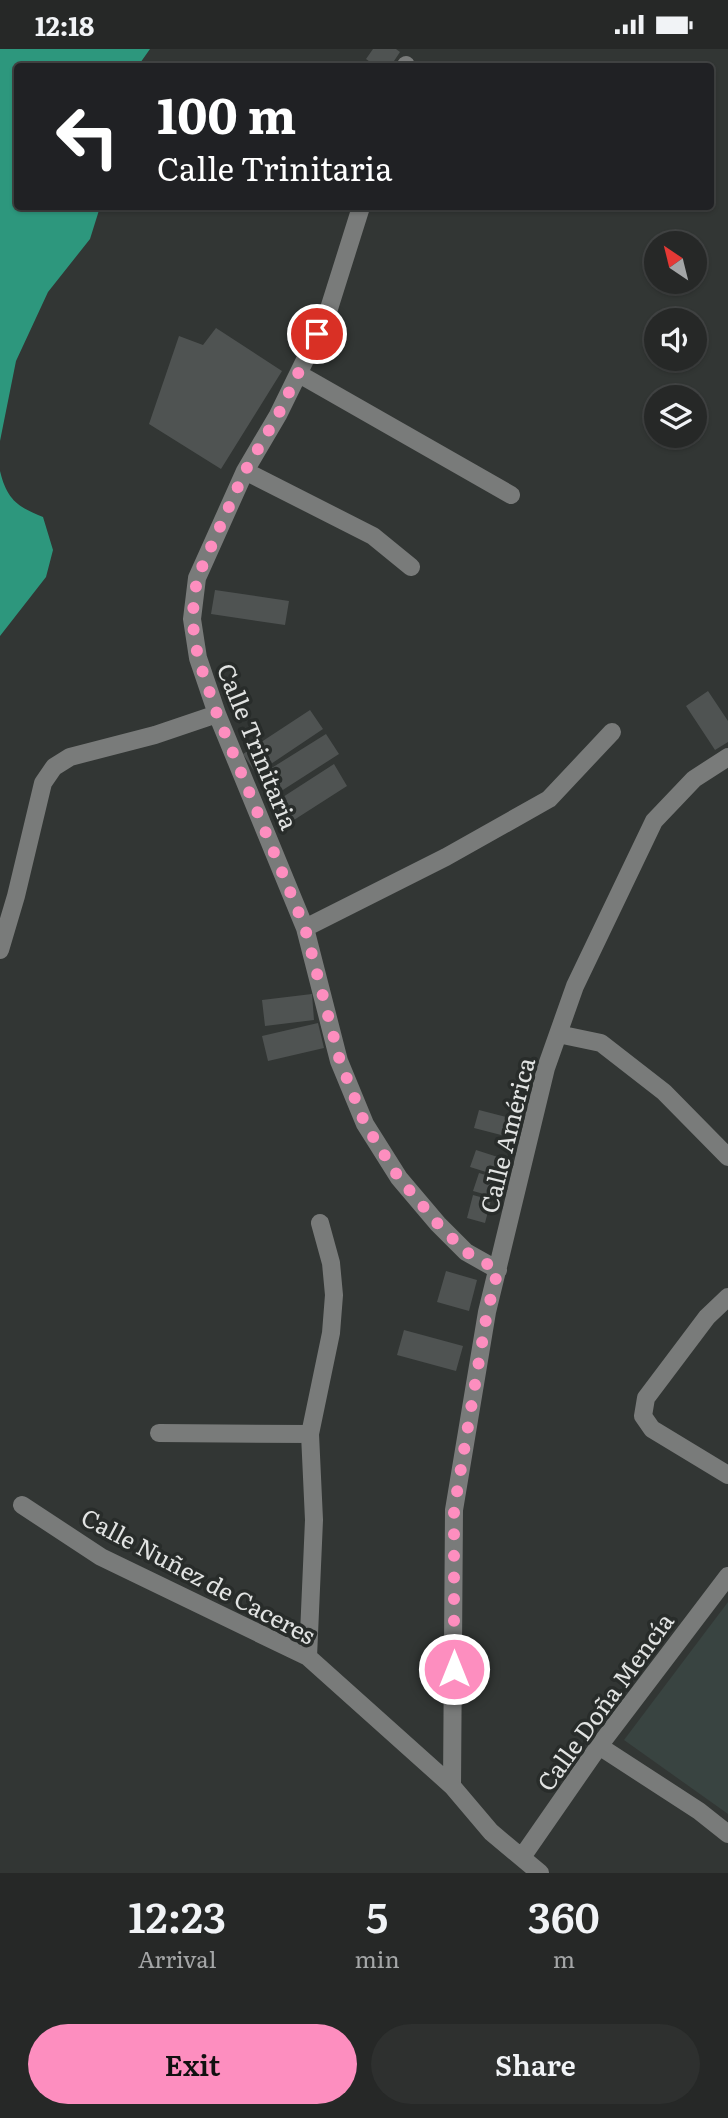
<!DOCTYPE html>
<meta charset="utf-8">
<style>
body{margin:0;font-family:Literata,serif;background:#2e302f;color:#f1f3f6;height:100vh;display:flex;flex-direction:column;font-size:26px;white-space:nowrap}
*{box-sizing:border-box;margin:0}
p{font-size:23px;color:#a4a6a7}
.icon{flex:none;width:38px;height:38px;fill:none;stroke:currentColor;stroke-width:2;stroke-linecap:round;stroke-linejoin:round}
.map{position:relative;height:1824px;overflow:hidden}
.sheet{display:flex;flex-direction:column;background:#262827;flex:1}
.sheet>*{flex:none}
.guide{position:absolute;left:14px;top:14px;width:700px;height:147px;border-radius:7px;box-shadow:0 2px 5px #0004,0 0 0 2px #424444;background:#202124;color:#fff;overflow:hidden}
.needle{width:46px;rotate:325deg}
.controls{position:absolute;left:644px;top:182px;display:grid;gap:14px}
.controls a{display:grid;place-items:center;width:63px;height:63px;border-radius:50%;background:#262827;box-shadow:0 2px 5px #0004,0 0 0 2px #424444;font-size:35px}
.pin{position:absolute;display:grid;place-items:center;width:60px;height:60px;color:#fff;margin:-30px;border:4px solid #fff;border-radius:50%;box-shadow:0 2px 7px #0007}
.me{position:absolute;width:77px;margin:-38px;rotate:0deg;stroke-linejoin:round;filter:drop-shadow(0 0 5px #0008)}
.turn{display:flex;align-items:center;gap:24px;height:147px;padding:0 28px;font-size:32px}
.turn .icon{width:91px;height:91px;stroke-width:2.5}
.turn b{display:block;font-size:49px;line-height:60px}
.eta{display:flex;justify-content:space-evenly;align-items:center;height:119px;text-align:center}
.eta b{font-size:42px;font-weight:600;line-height:49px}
.button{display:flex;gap:14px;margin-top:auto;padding:14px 28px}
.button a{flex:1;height:80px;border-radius:42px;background:#fd8ebf;color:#111;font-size:28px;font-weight:600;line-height:80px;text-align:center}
.button a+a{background:#2e302f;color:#f1f3f6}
.status{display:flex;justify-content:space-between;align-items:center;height:49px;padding:0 35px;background:#262827;direction:ltr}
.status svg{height:19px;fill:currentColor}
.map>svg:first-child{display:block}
.built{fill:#394441}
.water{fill:#2d977d}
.building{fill:#4f5352}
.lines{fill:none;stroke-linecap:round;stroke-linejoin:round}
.minor{stroke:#797b7a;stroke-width:18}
.route{stroke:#fd8ebf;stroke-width:12;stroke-dasharray:0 21.6}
.labels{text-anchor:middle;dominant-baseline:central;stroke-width:7;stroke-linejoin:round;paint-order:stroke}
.street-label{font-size:24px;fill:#e1e3e2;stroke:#282c2a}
</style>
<div class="status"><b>12:18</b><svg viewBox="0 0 49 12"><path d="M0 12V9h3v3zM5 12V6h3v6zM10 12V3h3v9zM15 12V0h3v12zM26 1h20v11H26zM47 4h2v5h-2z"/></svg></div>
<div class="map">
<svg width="728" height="1824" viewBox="0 0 728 1824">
<rect width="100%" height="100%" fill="#323634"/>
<!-- built -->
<path class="built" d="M728 1553V1765L624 1691Z"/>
<!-- water -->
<path class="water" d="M0 0H150L138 17 18 18V158H100L90 190 48 243 16 312 0 392Z
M0 422C7 451 18 458 43 468L53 501 46 528 0 587Z"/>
<!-- building -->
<path class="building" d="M373 0H396L400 3 390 18H377L366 10Z
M216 279 282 322 221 420 149 375 179 287 203 296Z
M215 541 289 552 285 576 211 565Z
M708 642 728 672V693L715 701 686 657Z
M310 661 323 680 256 725 243 705Z
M326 685 339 705 275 746 262 725Z
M334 715 347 737 283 778 269 757Z
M312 945 314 971 265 977 262 951Z
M318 974 324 999 268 1012 262 987Z
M479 1061 510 1069 505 1087 474 1079Z
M476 1101 504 1110 499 1127 470 1118Z
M479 1124 496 1129 491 1147 473 1142Z
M473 1146 491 1151 485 1174 467 1169Z
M446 1222 477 1231 469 1262 437 1253Z
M404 1281 463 1297 456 1322 397 1306Z"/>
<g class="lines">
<!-- minor -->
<path class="minor" d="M405 18 406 16
M361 158 327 266 278 366 245 422 197 529 192 570 198 609 217 665 305 879 339 1012 365 1075 399 1129 438 1175 466 1203 498 1221
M299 325 511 446
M245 422 373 487 411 518
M305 879 446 808 549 750 612 683
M0 901 16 847 43 734 54 718 70 708 155 686 217 665
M558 985 601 994 664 1043 728 1108
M728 1248 707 1268 646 1349 643 1367 652 1380 728 1426
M159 1384 310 1385
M22 1456 101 1508 308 1608 452 1737 491 1783 540 1824
M308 1608 314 1471 310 1385 331 1284 334 1246 331 1214 320 1174
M599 1697 699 1762 728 1785
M452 1737 454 1461 487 1263 546 1019 575 937 654 772 694 730 728 708
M522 1808 599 1697 728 1527"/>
</g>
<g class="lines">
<!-- route -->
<path class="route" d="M317 285 278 366 245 422 197 529 192 570 198 609 217 665 305 879 340 1012 365 1075 399 1129 438 1175 466 1203 498 1221 487 1264 454 1461V1620"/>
</g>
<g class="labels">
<!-- street labels -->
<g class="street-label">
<text transform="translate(259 697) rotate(68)">Calle Trinitaria</text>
<text transform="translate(506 1086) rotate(-76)">Calle América</text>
<text transform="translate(199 1526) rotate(28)">Calle Nuñez de Caceres</text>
<text transform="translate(604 1652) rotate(-54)">Calle Doña Mencía</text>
</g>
</g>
</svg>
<div class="controls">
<a><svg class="needle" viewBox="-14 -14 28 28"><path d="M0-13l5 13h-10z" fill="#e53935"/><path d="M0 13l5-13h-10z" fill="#a4a6a7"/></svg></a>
<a><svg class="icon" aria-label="sound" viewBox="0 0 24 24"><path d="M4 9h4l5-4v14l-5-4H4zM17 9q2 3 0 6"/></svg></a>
<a><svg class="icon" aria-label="layers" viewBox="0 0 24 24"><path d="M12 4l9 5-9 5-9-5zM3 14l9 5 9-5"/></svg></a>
</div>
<div class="pin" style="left:317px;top:285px;background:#d93025"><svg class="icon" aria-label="arrive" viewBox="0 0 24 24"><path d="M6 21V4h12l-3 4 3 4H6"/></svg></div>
<svg class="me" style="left:454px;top:1620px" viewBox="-20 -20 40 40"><circle r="17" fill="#fd8ebf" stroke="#fff" stroke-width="3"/><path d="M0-11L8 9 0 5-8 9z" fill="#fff"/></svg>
<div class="guide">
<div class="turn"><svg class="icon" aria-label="left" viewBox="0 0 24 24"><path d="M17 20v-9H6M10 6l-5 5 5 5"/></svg><div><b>100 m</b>Calle Trinitaria</div></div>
</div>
</div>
<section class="sheet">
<div class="eta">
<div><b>12:23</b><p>Arrival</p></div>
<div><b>5</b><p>min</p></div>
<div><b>360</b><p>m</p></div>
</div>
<div class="button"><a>Exit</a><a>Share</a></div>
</section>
